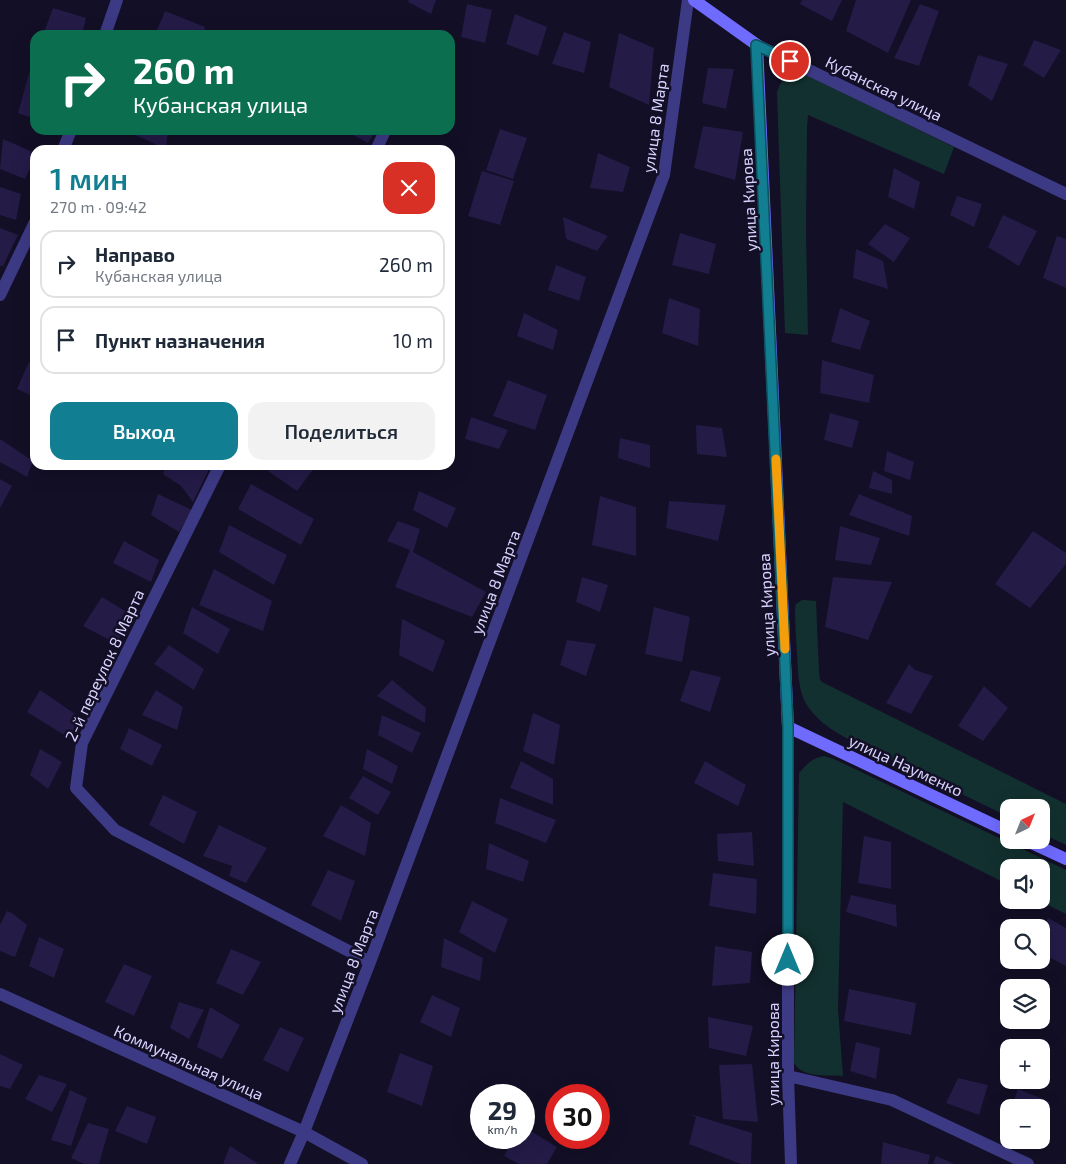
<!DOCTYPE html>
<html lang="ru">
<meta charset="utf-8">
<style>
body{margin:0;font-family:"Exo 2",sans-serif;background:#f2f2f3;color:#1f2937;height:100vh;display:flex;flex-direction:column;font-size:19px;white-space:nowrap}
*{box-sizing:border-box;margin:0}
p{font-size:16px;color:#747a83}
.icon{flex:none;width:28px;height:28px;fill:none;stroke:currentColor;stroke-width:2;stroke-linecap:round;stroke-linejoin:round}
.map{position:relative;flex:1;overflow:hidden}
.side{position:absolute;left:30px;top:145px;width:425px;height:325px;display:flex;flex-direction:column;background:#fff;border-radius:15px;box-shadow:0 5px 20px #0002}
.side>*{flex:none}
.hud{position:absolute;left:30px;top:30px;width:425px;height:105px;border-radius:15px;box-shadow:0 5px 20px #0002;background:#0b6e4f;color:#fff;overflow:hidden}
.needle{width:32px;rotate:43deg}
.controls{position:absolute;left:1000px;top:799px;display:grid;gap:10px}
.controls a{display:grid;place-items:center;width:50px;height:50px;border-radius:10px;background:#fff;box-shadow:0 5px 20px #0002;font-size:25px}
.speed{position:absolute;left:470px;top:1084px;display:flex;gap:10px;font-size:25px;font-weight:700;text-align:center}
.speed>*{display:grid;place-content:center;width:65px;height:65px;border-radius:50%;background:#fff;box-shadow:0 5px 20px #0002;line-height:1}
.speed small{font-size:12px;font-weight:400}
.speed .limit{border:8px solid #d22;background:#fff;color:#111}
.pin{position:absolute;display:grid;place-items:center;width:42px;height:42px;color:#fff;margin:-21px;border:2px solid #fff;border-radius:50%;box-shadow:0 1px 5px #0007}
.me{position:absolute;width:55px;margin:-28px;rotate:0deg;stroke-linejoin:round;filter:drop-shadow(0 0 4px #0008)}
.turn{display:flex;align-items:center;gap:18px;height:105px;padding:0 20px;font-size:22px}
.turn .icon{width:65px;height:65px;stroke-width:2.5}
.turn b{display:block;font-size:35px;line-height:42px}
.round{display:grid;place-items:center;flex:none;width:52px;height:52px;border-radius:15px;background:#f2f2f3}
.overview{display:flex;align-items:center;justify-content:space-between;height:85px;padding:0 20px}
h1{font-size:30px;font-weight:600;line-height:38px;color:#117e91}
.action{display:flex;gap:10px;margin-top:auto;padding:10px 20px}
.action a{flex:1;height:58px;border-radius:15px;background:#117e91;color:#fff;font-size:20px;font-weight:600;line-height:58px;text-align:center}
.action a+a{background:#f2f2f3;color:#1f2937}
ul{padding:0;list-style:none}
li{display:flex;align-items:center;gap:15px;height:68px;margin:0 10px 8px;padding:0 10px;border:2px solid #e0e1e3;border-radius:15px}
li div{flex:1}
li b{display:block;font-size:19px}
li em{font-style:normal}
.map>svg:first-child{display:block}
.green{fill:#12302f}
.building{fill:#241b47}
.lines{fill:none;stroke-linecap:round;stroke-linejoin:round}
.minor{stroke:#3d3a85;stroke-width:12}
.secondary{stroke:#6f6bff;stroke-width:12}
.route-casing{stroke:#0b525e;stroke-width:12}
.route{stroke:#117e91;stroke-width:9}
.slow{stroke:#f59e0b;stroke-width:9}
.labels{text-anchor:middle;dominant-baseline:central;stroke-width:5;stroke-linejoin:round;paint-order:stroke}
.street-label{font-size:16px;fill:#d9d4ff;stroke:#130f26}
</style>
<div class="map">
<svg width="1066" height="1164" viewBox="0 0 1066 1164">
<rect width="100%" height="100%" fill="#130f26"/>
<!-- green -->
<path class="green" d="M798 72 804 74 954 147 944 174 808 115 807 128 806 230 808 335 785 333 777 92C781 81 785 74 798 72Z
M802 600H805L816 601 819 672 820 680 822 682 1066 804V845L1041 833V808H1009V817L850 740C832 731 813 718 804 700 798 686 798 669 797 654 796 639 795 624 795 608L796 604Z
M824 756 834 759 1066 870V914L1038 900H1041V868H1009V885L843 802 838 1009 843 1076C828 1075 802 1078 794 1063L799 773C807 764 812 758 824 756Z"/>
<!-- building -->
<path class="building" d="M409 0H436L431 14 408 2Z
M802 0H842L832 21 800 4Z
M856 0H911L888 53 846 31Z
M467 4 492 10 485 43 461 37Z
M920 4 939 11 919 66 894 58Z
M53 8 86 18 82 35H43Z
M165 11 205 27 204 35H155Z
M515 14 547 27 538 56 506 44Z
M564 32 591 42 584 73 552 64Z
M619 33 654 48 649 105 609 87Z
M1034 40 1061 50 1044 78 1023 65Z
M978 55 1008 64 992 101 968 85Z
M32 63 35 64V119L18 113Z
M708 68 734 69 726 109 702 103Z
M703 126 743 132 735 180 694 168Z
M500 129 527 138 513 179 486 170Z
M130 130H168L166 149 129 132Z
M344 130H376L368 143Z
M3 139 35 153V158L25 179 0 169Z
M598 153 630 167 623 192 590 188Z
M894 168 920 182 914 209 888 197Z
M482 171 514 181 500 225 468 216Z
M0 187 21 194 16 220 0 215Z
M957 196 982 204 974 227 950 215Z
M1003 215 1037 231 1019 266 988 247Z
M563 217 608 236 597 251 566 239Z
M885 224 910 238 894 262 868 244Z
M0 228 18 235 3 266H0Z
M680 233 716 244 709 274 672 265Z
M1057 236 1066 239V288L1043 278Z
M856 249 883 261 888 289 853 278Z
M556 265 586 277 579 301 548 290Z
M669 298 700 309 698 346 662 333Z
M840 308 870 321 860 350 831 342Z
M524 313 558 330 553 350 517 336Z
M822 360 874 375 869 403 820 393Z
M29 362 35 366V397L17 389Z
M508 380 547 395 535 430 493 416Z
M830 413 859 421 852 448 824 440Z
M471 417 508 430 499 449 465 439Z
M696 425 722 428 727 457 697 454Z
M620 438 650 445V468L618 458Z
M0 439 33 461 27 477 0 462Z
M887 451 914 462 910 480 884 471Z
M167 465H211L193 502 181 486 163 474Z
M272 465H311L315 467 297 491 268 471Z
M873 471 892 480V494L869 488Z
M0 479 12 486 0 508Z
M251 484 314 519 301 545 238 509Z
M419 491 456 508 447 528 413 510Z
M158 494 192 510 179 532 151 515Z
M859 494 912 516 909 536 849 515Z
M600 496 636 507V556L592 545Z
M669 501 726 505 718 541 666 528Z
M398 521 420 529 413 552 486 592 472 617 395 587 410 550 387 541Z
M229 525 287 555 274 585 219 552Z
M840 526 880 538 871 565 835 560Z
M1033 531 1066 553V564L1030 608 995 584Z
M124 541 159 560 151 582 113 563Z
M214 569 272 601 263 631 199 605Z
M582 577 608 585 600 612 576 602Z
M833 577 892 582 868 640 825 627Z
M102 597 130 614 117 644 83 626Z
M192 607 230 629 218 654 183 633Z
M654 607 690 617 682 662 645 654Z
M402 619 445 641 433 672 399 655Z
M567 640 596 644 586 676 560 665Z
M169 645 204 669 194 690 154 664Z
M909 664 915 670 933 676 911 714 886 703Z
M691 670 721 677 710 712 680 701Z
M392 680 426 708 425 723 377 696Z
M984 686 1008 708 983 741 958 726Z
M40 690 84 720 74 741 27 712Z
M156 690 183 707 177 730 142 715Z
M533 713 560 725 554 765 523 751Z
M382 715 421 733 412 753 378 735Z
M129 728 162 745 152 766 120 749Z
M40 749 62 762 48 789 30 775Z
M367 749 398 766 392 784 363 769Z
M521 761 553 779V805L510 788Z
M705 761 746 785 738 806 694 783Z
M363 776 391 792 378 815 349 798Z
M163 795 197 812 184 844 149 825Z
M500 798 556 820 546 843 495 823Z
M341 805 371 823 365 856 323 836Z
M219 825 267 848 246 883 229 876 232 866 203 856Z
M752 832 754 866 718 861 717 834Z
M864 836 891 842V889L858 883Z
M489 843 529 861 523 882 486 869Z
M328 870 355 881 341 921 311 905Z
M713 873 757 879 756 914 709 906Z
M851 895 896 905 897 927 846 912Z
M472 901 508 919 495 953 459 932Z
M7 911 12 913 27 925 15 957 0 951V925Z
M1048 918 1066 928V966L1041 953V935Z
M39 937 64 949 54 978 29 966Z
M444 938 483 958 480 981 441 967Z
M715 946 752 952 750 983 712 986Z
M231 949 261 962 243 995 216 983Z
M124 964 152 976 134 1016 105 1002Z
M849 989 916 1003 911 1035 844 1021Z
M432 995 460 1008 451 1037 420 1022Z
M179 1002 204 1010 189 1039 170 1028Z
M210 1007 240 1025 222 1059 197 1047Z
M708 1017 753 1026 746 1056 709 1048Z
M280 1027 304 1038 288 1072 263 1060Z
M856 1042 880 1048 876 1079 850 1071Z
M400 1053 433 1066 422 1106 387 1092Z
M0 1054 23 1065 10 1089 0 1086Z
M752 1064 758 1122 723 1119 719 1065Z
M39 1075 67 1084 52 1112 25 1099Z
M958 1078 988 1085 979 1115 946 1103Z
M1018 1089 1050 1102 1042 1127 1041 1108H1011Z
M70 1090 87 1098 71 1146 51 1140Z
M127 1106 156 1117 147 1144 115 1131Z
M691 1114 752 1133 751 1164H741L689 1144 696 1117Z
M88 1123 109 1129 99 1164H84L71 1158Z
M524 1127 557 1147 547 1164H519L504 1156 514 1138H524Z
M883 1142 930 1155 928 1164H881Z
M230 1146 259 1164H223Z
M936 1156 955 1164H933Z"/>
<g class="lines">
<!-- minor -->
<path class="minor" d="M105 35 117 0
M757 45 1066 194
M63 150 71 130
M376 150 385 131
M0 295 35 222
M220 465 82 743 76 788 115 830 370 962
M788 727V1076L791 1164
M0 994 304 1132 362 1164
M788 1076 892 1100 1028 1164
M290 1164 304 1132 370 962 664 175 688 0"/>
<!-- secondary -->
<path class="secondary" d="M694 0 757 45 788 727 1009 832
M1025 840 1066 859"/>
</g>
<g class="lines">
<!-- route casing -->
<g class="route-casing">
<path id="route" d="M788 960V727L756 45 790 61"/>
</g>
<!-- route -->
<use href="#route" class="route"/>
<!-- slow -->
<path class="slow" d="M776 459 785 649"/>
</g>
<g class="labels">
<!-- street labels -->
<g class="street-label">
<text transform="translate(884 88) rotate(26)">Кубанская улица</text>
<text transform="translate(655 118) rotate(-82)">улица 8 Марта</text>
<text transform="translate(748 200) rotate(-93)">улица Кирова</text>
<text transform="translate(495 582) rotate(-69)">улица 8 Марта</text>
<text transform="translate(766 605) rotate(-93)">улица Кирова</text>
<text transform="translate(104 665) rotate(-65)">2-й переулок 8 Марта</text>
<text transform="translate(906 765) rotate(25)">улица Науменко</text>
<text transform="translate(353 961) rotate(-69)">улица 8 Марта</text>
<text transform="translate(772 1054) rotate(-90)">улица Кирова</text>
<text transform="translate(189 1062) rotate(24)">Коммунальная улица</text>
</g>
</g>
</svg>
<div class="controls">
<a><svg class="needle" viewBox="-14 -14 28 28"><path d="M0-13l5 13h-10z" fill="#e53935"/><path d="M0 13l5-13h-10z" fill="#747a83"/></svg></a>
<a><svg class="icon" aria-label="sound" viewBox="0 0 24 24"><path d="M4 9h4l5-4v14l-5-4H4zM17 9q2 3 0 6"/></svg></a>
<a><svg class="icon" aria-label="search" viewBox="0 0 24 24"><circle cx="10" cy="10" r="6"/><path d="M15 15l6 6"/></svg></a>
<a><svg class="icon" aria-label="layers" viewBox="0 0 24 24"><path d="M12 4l9 5-9 5-9-5zM3 14l9 5 9-5"/></svg></a>
<a>+</a>
<a>−</a>
</div>
<div class="speed"><div>29<small>km/h</small></div><div class="limit">30</div></div>
<div class="pin" style="left:790px;top:61px;background:#d93025"><svg class="icon" aria-label="arrive" viewBox="0 0 24 24"><path d="M6 21V4h12l-3 4 3 4H6"/></svg></div>
<svg class="me" style="left:788px;top:960px" viewBox="-20 -20 40 40"><circle r="19" fill="#fff"/><path d="M0-13L10 11 0 6-10 11z" fill="#117e91"/></svg>
<div class="hud">
<div class="turn"><svg class="icon" aria-label="right" viewBox="0 0 24 24"><path d="M7 20v-9h11M14 6l5 5-5 5"/></svg><div><b>260 m</b>Кубанская улица</div></div>
</div>
<section class="side">
<div class="overview"><div><h1>1 мин</h1><p>270 m · 09:42</p></div><a class="round" style="background:#d93025;color:#fff"><svg class="icon" aria-label="close" viewBox="0 0 24 24"><path d="M6 6l12 12M18 6L6 18"/></svg></a></div>
<ul>
<li><svg class="icon" aria-label="right" viewBox="0 0 24 24"><path d="M7 20v-9h11M14 6l5 5-5 5"/></svg><div><b>Направо</b><p>Кубанская улица</p></div><em>260 m</em></li>
<li><svg class="icon" aria-label="arrive" viewBox="0 0 24 24"><path d="M6 21V4h12l-3 4 3 4H6"/></svg><div><b>Пункт назначения</b></div><em>10 m</em></li>
</ul>
<div class="action"><a>Выход</a><a>Поделиться</a></div>
</section>
</div>
